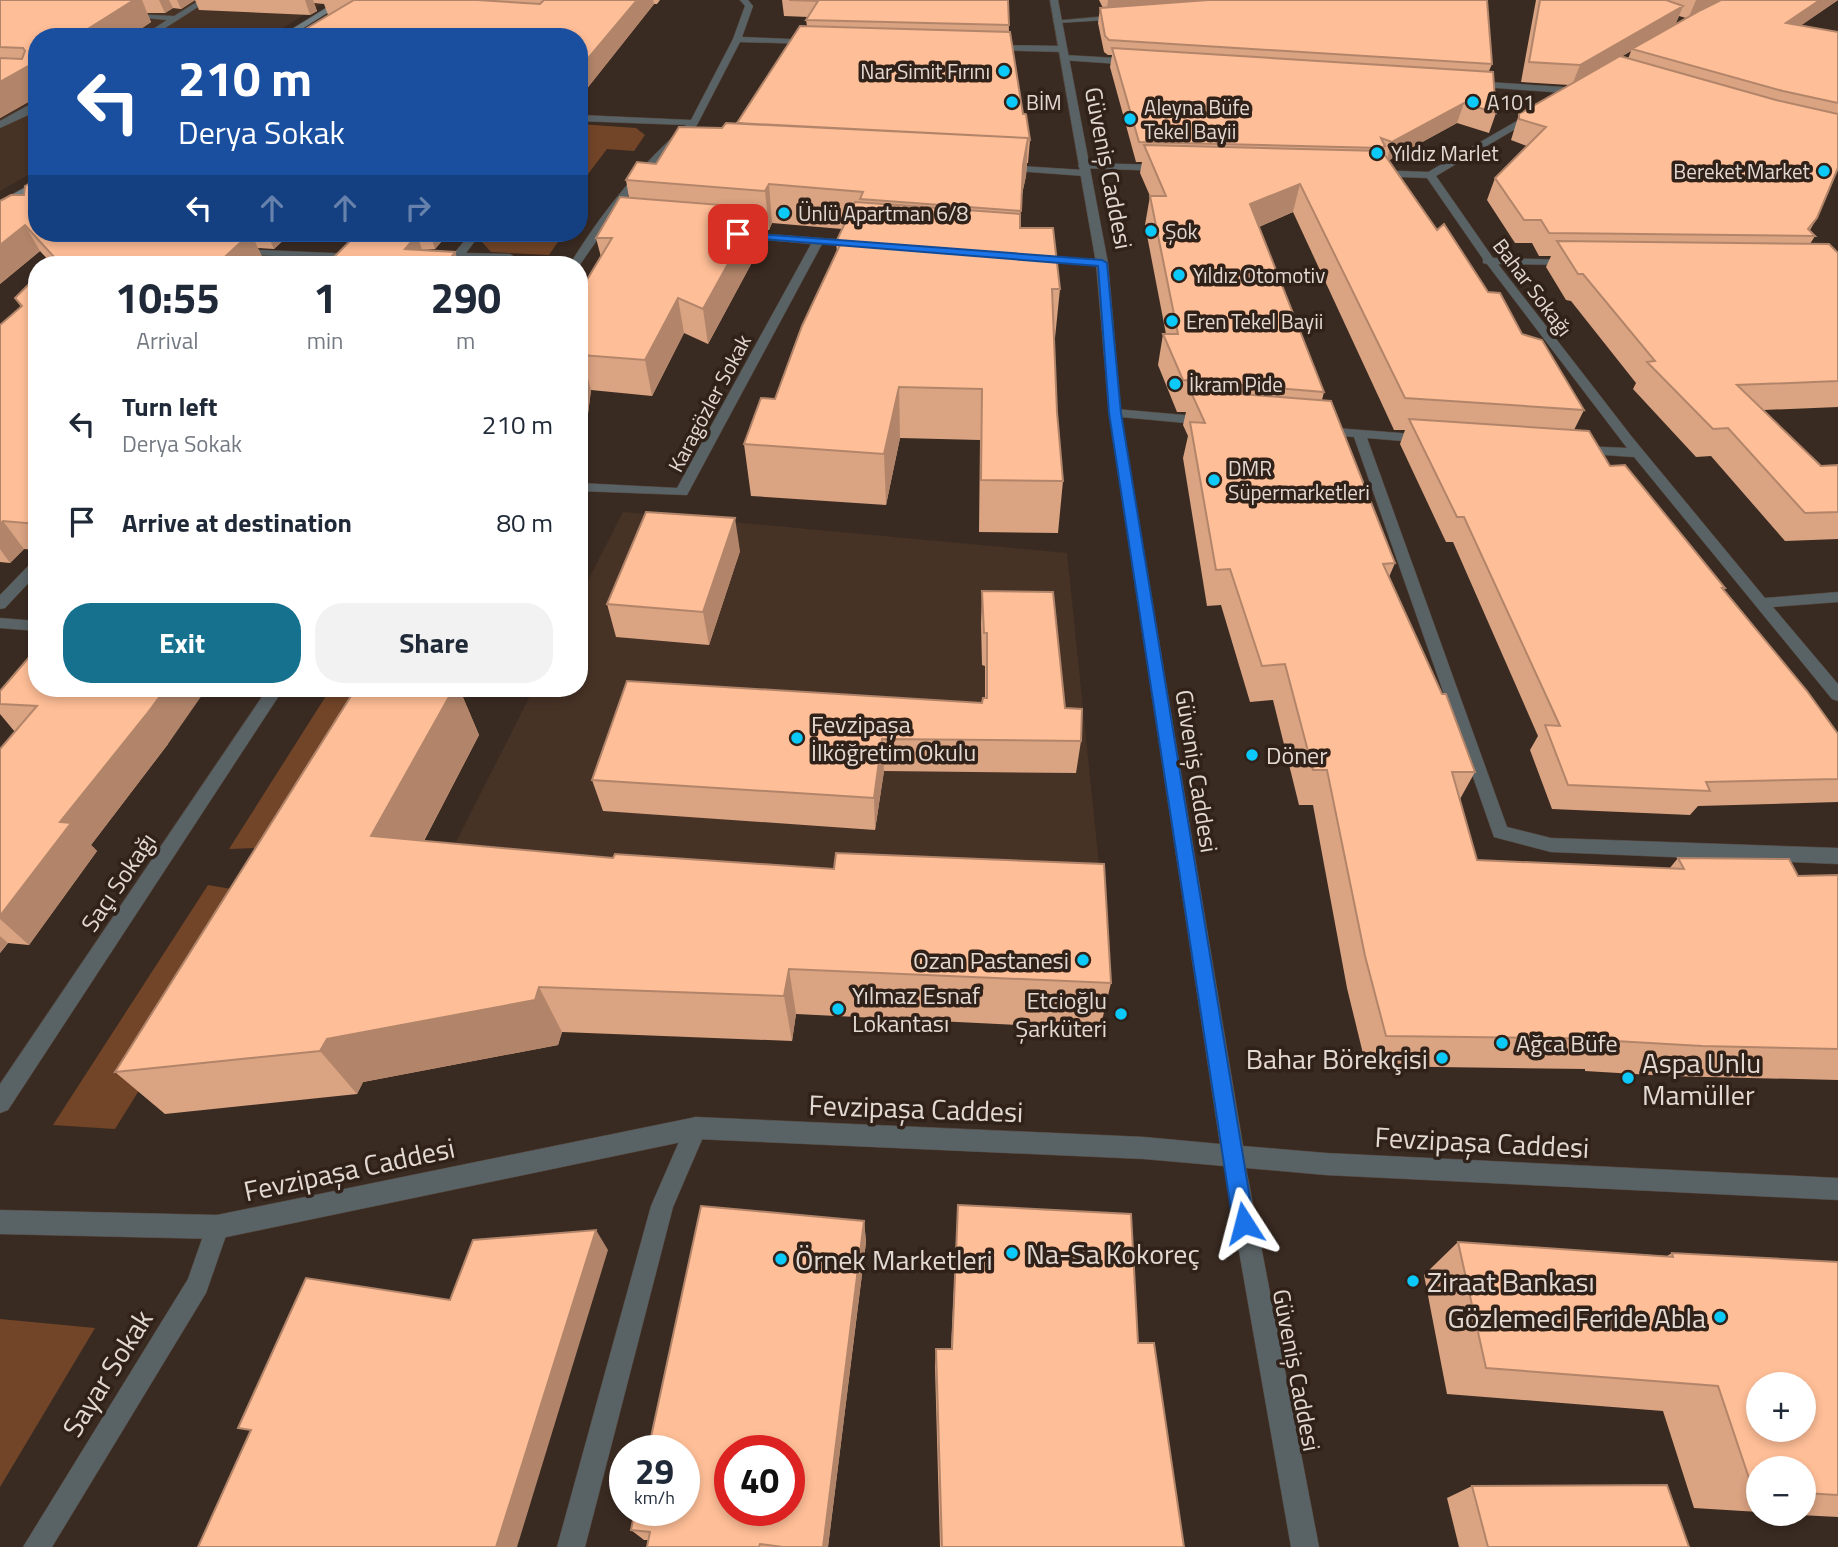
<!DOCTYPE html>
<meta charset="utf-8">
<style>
body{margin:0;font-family:"Titillium Web",sans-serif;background:#f2f2f3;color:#1f2937;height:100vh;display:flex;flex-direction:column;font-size:26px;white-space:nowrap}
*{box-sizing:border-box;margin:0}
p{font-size:23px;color:#747a83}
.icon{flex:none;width:38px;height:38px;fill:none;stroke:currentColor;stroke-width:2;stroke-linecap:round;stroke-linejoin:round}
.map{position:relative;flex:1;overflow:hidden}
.side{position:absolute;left:28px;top:256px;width:560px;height:441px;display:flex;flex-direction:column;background:#fff;border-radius:28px;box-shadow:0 4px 10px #0003}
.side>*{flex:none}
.hud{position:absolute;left:28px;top:28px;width:560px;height:214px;border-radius:28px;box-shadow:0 4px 10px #0003;background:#1a4fa0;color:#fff;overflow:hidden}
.tools{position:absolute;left:1746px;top:1372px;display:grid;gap:14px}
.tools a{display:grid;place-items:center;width:70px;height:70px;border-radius:50%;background:#fff;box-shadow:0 4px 10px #0003;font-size:35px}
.speed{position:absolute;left:609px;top:1435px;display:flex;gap:14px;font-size:35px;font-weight:700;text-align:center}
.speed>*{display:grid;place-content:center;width:91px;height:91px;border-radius:50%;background:#fff;box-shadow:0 4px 10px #0003;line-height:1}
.speed small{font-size:18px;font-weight:400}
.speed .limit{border:10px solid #d22;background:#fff;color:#111}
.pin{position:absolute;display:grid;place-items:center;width:60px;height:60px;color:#fff;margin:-30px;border-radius:14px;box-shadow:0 4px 10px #0006}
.me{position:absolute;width:77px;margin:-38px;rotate:351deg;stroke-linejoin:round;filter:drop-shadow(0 0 5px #0008)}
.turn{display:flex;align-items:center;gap:24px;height:147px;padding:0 35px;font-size:32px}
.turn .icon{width:91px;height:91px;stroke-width:2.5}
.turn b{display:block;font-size:49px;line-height:60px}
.lanes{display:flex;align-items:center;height:66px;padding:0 35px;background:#0003;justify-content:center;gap:35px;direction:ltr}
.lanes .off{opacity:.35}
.eta{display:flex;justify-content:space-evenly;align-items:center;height:119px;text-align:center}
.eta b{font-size:42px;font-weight:700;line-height:49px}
.cta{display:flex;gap:14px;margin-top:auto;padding:14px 35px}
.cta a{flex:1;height:80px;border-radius:28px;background:#16718f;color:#fff;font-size:28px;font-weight:700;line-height:80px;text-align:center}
.cta a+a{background:#f2f2f3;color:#1f2937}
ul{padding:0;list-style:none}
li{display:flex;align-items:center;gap:21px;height:98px;padding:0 35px}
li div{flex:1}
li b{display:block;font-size:26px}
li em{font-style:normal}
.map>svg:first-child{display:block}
.built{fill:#473226}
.green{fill:#724528}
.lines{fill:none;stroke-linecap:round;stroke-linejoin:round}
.service-casing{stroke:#55473e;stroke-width:1}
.minor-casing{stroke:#55473e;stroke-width:1}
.tertiary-casing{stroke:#55473e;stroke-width:1}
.secondary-casing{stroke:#55473e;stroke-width:1}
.service{fill:#596265;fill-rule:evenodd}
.minor{fill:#596265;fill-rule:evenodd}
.tertiary{fill:#596265;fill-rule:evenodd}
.secondary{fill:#707e83;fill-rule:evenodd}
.wall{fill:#daa382;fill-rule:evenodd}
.shaded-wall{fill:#b2856a}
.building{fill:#febe97;stroke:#b2856a;stroke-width:2;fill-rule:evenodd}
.route{fill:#1a73e8;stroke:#114b97;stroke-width:2}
.poi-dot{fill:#0bcafa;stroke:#302119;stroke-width:2.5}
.labels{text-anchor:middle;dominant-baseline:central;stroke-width:7;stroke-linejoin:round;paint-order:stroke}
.far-poi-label{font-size:21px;fill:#e3d9d3;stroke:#302119;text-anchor:start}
.far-street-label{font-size:21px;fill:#e3d9d3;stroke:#302119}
.street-label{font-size:24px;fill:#e3d9d3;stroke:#302119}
.poi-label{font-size:24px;fill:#e3d9d3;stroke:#302119;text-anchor:start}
.near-poi-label{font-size:28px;fill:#e3d9d3;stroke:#302119;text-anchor:start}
.near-street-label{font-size:28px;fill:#e3d9d3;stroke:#302119}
</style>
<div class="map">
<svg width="1838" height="1547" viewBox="0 0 1838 1547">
<rect width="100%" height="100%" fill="#3a2b22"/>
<!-- built -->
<path class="built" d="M0 0H328L268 37H37V170L0 191Z
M623 512 1067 553 1102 894 447 860 534 688H579V598Z"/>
<!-- green -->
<path class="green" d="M579 124 636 128 645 135 634 151 607 149 579 186Z
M489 233H564L549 255 491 252 482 242Z
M331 688H386L290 847 229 849Z
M208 885 261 894 115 1129 53 1125Z
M0 1319 95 1328 0 1487Z"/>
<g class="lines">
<!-- service casing -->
<g class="service-casing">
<path id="service" d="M200 0H209L151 37H141L167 20 124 16 128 14 174 16Z
M37 105V111L0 128V121L27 106Z"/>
</g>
<!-- minor casing -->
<g class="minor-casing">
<path id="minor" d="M740 0H748L753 6 742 37 811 40 815 42 811 44 740 42 697 125 668 150 629 194 579 266 570 264C601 213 640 165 686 125L579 121V115L691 120 733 39 745 6Z
M1121 15 1124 19 1057 23 1053 21Z
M990 45 1063 46 1067 49 1063 52 987 50Z
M1064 55 1134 59 1138 62 1134 65 1061 60Z
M1473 81 1578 88 1582 91 1578 94 1470 86V82Z
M1531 113 1539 115 1436 176 1493 258 1575 260 1577 262 1571 265 1498 264 1632 437 1765 598 1838 592V602L1773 607 1838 684V701L1832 699 1634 457 1575 453 1573 450 1580 446 1627 448 1487 264 1483 263V259L1427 178 1374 176 1369 173 1374 170 1428 172Z
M1083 163 1164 165 1169 168 1164 171 1080 168 1078 166Z
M1004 165 1084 170 1089 173 1084 176 1001 170 999 168Z
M740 232 859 241 864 244 859 247 822 244 687 495 579 491V483L677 488 811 244 736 237V233Z
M471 233H481L466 253 510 254 515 257 510 264H500L502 260 433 258 428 255 433 252H455Z
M237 249 356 254 361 257 356 260 233 254V250Z
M1033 255 1102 260 1108 263 1102 266 1029 260 1028 258Z
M1115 409 1207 417 1214 421 1207 425 1110 416 1109 413Z
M1322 427 1426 435 1433 439 1426 443 1367 438 1507 827 1551 838 1838 848V864L1551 852 1494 837 1354 437 1317 434V428Z
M37 560V574L5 608 0 609V595L32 562Z
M0 618 37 621V631L0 628Z
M268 688H284L8 1110 0 1113V1084Z
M696 1117 704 1121 707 1128 673 1207 585 1547H557L651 1206 688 1121Z
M217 1215 225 1219 229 1227 206 1293 52 1547H23L188 1279 209 1219Z"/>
</g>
<!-- tertiary casing -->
<g class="tertiary-casing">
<path id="tertiary" d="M1050 0H1058L1108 263 1121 413 1243 1146 1326 1153 1838 1178V1200L1326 1175 1246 1168 1319 1547H1291L1224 1166 1144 1159 696 1139 217 1239 0 1234V1210L217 1215 696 1117 1144 1137 1220 1144 1109 413 1096 263Z"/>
</g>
<!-- secondary casing -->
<g class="secondary-casing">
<path id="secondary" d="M339 0H348L289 37H279Z
M37 181V188L0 208V201Z"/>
</g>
<!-- service -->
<use href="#service" class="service"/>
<!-- minor -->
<use href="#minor" class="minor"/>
<!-- tertiary -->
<use href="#tertiary" class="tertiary"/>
<!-- secondary -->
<use href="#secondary" class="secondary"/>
</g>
<!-- wall -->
<path class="wall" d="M0 0H195L181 9 173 8 165 13H147L151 22 129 37H37V97L0 118Z
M195 0H660L657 4H654L585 91H579V37L328 15 324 4 314 3 317 11 310 15 199 10Z
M782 0H1008L1009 32 1023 114 1030 140 1028 163H1027L1026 176 1021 199 1020 228 1060 289 1055 338H1054L1057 412 1063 481 1058 533 979 532 980 440 900 438 886 505 751 496 744 444 775 399 837 252 836 242 842 229 772 223 769 230H761L763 242 708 344 684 333 652 396 591 390 585 437 579 444V293L601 257 596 238 629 198 626 180 722 128 737 123 807 26 806 20 808 17 784 16Z
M1099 0H1487L1492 64 1489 71 1496 113 1489 133 1457 123 1389 160 1437 230 1584 410 1574 430 1610 466 1725 588 1724 590 1838 734V802L1698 806 1690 815 1552 809 1530 750 1538 736 1453 542H1446L1400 444 1405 430H1394L1293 212 1259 227 1324 392 1322 400 1395 563 1389 577 1475 772 1460 799 1477 860 1669 869 1678 858 1798 876 1838 875V1080L1668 1076 1585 1071V1069L1366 1066 1347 988 1313 805H1299L1273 700 1250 702 1221 605 1207 606 1183 458 1188 436 1183 425 1186 412H1177L1158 365 1163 334H1166L1145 225 1150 196 1140 173 1142 162H1136L1110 67 1112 55H1108L1104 52 1098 23 1100 8H1103Z
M1536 0H1838L1801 25 1838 32V168L1817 218 1810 230 1815 236 1810 244 1838 253V407L1764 410 1821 466 1838 465V539L1785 541 1711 456 1696 457 1633 389 1636 383 1571 301 1566 300 1546 267 1551 256H1539L1532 243H1515L1487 200 1495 178 1527 146 1511 140 1519 114 1569 85 1521 82ZM1679 16 1686 18 1675 24ZM1631 51 1628 59 1621 57Z
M24 195 37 233H291L274 249 258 248 263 259 257 264H49L50 262 40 251 0 284V201Z
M368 233H449L435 249 422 250 455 252 459 264H327L369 236Z
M37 276V550L24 549 10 563 0 562V325L21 307 15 298Z
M740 551 709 645 616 637 607 604Z
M982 591 1065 708 1081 741 1076 773 884 771 875 830 603 811 592 780 982 703 985 698V666L982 665 981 624Z
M356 688H459L479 735 424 841 1111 983 1100 1029 796 1014 792 1041 562 1032 558 1045 363 1082 357 1094 165 1114 115 1072Z
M0 691 168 744 91 845 97 851 29 945 8 943 0 953V749L15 732 0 714Z
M958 1205 1138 1343 1184 1547H940L935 1367 936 1349H951Z
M864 1221 866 1242 828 1547H647L648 1540H644L631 1530Z
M1458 1242 1667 1256 1672 1253 1838 1262V1517L1781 1514H1804V1468H1759V1512L1694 1508 1663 1411 1447 1394 1424 1275Z
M1472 1486 1689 1547H1459L1447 1498Z"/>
<!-- shaded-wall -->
<path class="shaded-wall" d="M134 0H142L151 22 129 37H75Z
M159 0H169L173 8 165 13Z
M177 0H195L181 9Z
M305 0H313L317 11 310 15Z
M637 0H653L654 4 585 91 580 68Z
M1108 0H1263L1106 14Z
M1696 0H1730L1688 19Z
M1820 0H1838L1776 43 1786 23Z
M1683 6 1675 26 1632 49 1631 51 1572 85 1580 65Z
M37 61V97L0 118V82Z
M1464 103 1457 123 1386 162 1392 142Z
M1028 138 1026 176 1020 203 1023 165Z
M769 184 772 223 769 230 765 191Z
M1300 184 1293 212 1244 233 1250 204Z
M759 208 763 242 708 344 703 309Z
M25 225 40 251 0 284V245Z
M56 233H91L89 241H53L51 236Z
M251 233 263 259 257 264H217Z
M267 233H291L274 249Z
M430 233H449L435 249Z
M417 235 426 261 405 249Z
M455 252 459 264H446Z
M678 298 684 333 652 396 645 360Z
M582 355 591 390 585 437 579 444V375Z
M899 387 900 438 886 505 884 454Z
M579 512 584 529 579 539Z
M735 518 740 551 709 645 703 612Z
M3 521 24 549 10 563 0 549V524Z
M166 688H207L168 744 91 845 97 851 29 945 0 919V916L60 822Z
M454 688H459L479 735 400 886 371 836Z
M882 739 884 771 875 830 874 798Z
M0 936 8 943 0 953Z
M789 969 796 1014 792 1041 784 996Z
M539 987 562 1032 558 1045 363 1082 357 1094 320 1051 327 1039Z
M864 1221 866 1242 828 1547H823Z
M596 1230 608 1250 517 1547H496Z"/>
<!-- building -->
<path class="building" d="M0 0H134L75 37H37V61L0 82V58L22 59 25 51 23 48 0 47Z
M354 0H477L540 4 544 0H637L580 68 579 37H292Z
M789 0H1008L1009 25 806 20 818 1Z
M1208 0H1487L1492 64 1109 40 1105 36 1100 8Z
M1540 0H1666L1683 6 1580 65 1529 62Z
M1721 0H1820L1786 23 1838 32V103L1783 91 1632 49 1701 10Z
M800 26 1010 32 1023 114H1026L1030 140H1028V138L737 123Z
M1112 48 1493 72 1496 113 1464 103 1392 142 1381 138 1385 146 1381 148 1139 142Z
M1620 56 1776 100 1838 114V168L1817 218 1808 229 1815 236 1549 233 1541 220H1524L1495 178 1546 127 1519 119V114Z
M726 123 1028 138 1023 165 1021 211 860 199 863 192 769 184 765 191 626 180 637 162 656 164 679 127 722 128Z
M1144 145 1382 151 1437 230 1444 224 1488 292 1500 293 1522 334 1542 340 1584 410 1405 398 1300 184 1250 204 1324 392 1183 380 1163 334H1178L1150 196H1166Z
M37 179V233H56L51 236 53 241 66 240 75 233H251L217 264H49L55 258 25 225 0 245V201L11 195H24L25 186Z
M620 197 759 208 703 309 678 298 645 360 582 355 579 375V293L612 238H596Z
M855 202 1020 214V228H1053L1060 289H1052L1057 412 1063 481 981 480 982 389 899 387 884 454 744 444 761 398 775 399 802 326 841 243 836 242Z
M417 235 405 249 455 252 446 264H327L354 237Z
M1557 241 1829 244 1838 253V381L1737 385 1821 466 1838 465V512L1805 513 1728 428 1713 429 1647 362 1655 361 1583 274H1578Z
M37 276V524L3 521 0 524V325L22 306 15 298Z
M1190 390 1331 401 1395 563 1383 564 1442 694H1446L1475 772H1452L1477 860 1684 869 1678 858 1789 859 1798 876 1838 875V1049L1702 1046 1615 1041 1614 1039 1386 1036 1365 956 1327 770H1313L1285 664 1262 666 1230 569 1216 570 1190 422 1205 423Z
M1409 419 1589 431 1610 466 1625 465 1725 588H1722L1807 691 1838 734V779L1706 782 1710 791 1568 785 1545 725 1560 726 1464 517H1457Z
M646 512 735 518 703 612 607 604Z
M982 591 1053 592 1065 708 1082 709 1081 741 882 739 874 798 592 780 627 681 982 703 983 698H987V633H984Z
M37 648V688H166L146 715 60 822 71 823 0 916V749L37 706 0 704V691Z
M356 688H454L371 836 613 858 615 854 834 869 836 853 1104 864 1111 983 789 969 784 996 539 987 535 1000 327 1039 320 1051 115 1072Z
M958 1205 1131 1214 1138 1343H1154L1184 1547H942L936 1349H952Z
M701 1206 864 1221 823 1547H783L760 1544 759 1547H647L650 1532 631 1530 635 1510H684V1451H648ZM730 1451H789V1510H730Z
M596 1230 496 1547H198L251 1430 238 1428 306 1278 450 1300 473 1240Z
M1458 1242 1673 1257 1672 1253 1838 1262V1495L1804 1493V1468H1759V1490H1753L1718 1386 1486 1368ZM1759 1384H1804V1430H1759Z
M1667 1485 1689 1547H1488L1472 1486Z"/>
<!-- route -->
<path class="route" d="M734 232 1102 260 1107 263 1121 413 1254 1223 1251 1231 1244 1234 1236 1231 1233 1223 1109 413 1098 266 738 237 733 234Z"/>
<!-- markers -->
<g class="poi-dot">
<circle cx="1004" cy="71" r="7"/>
<circle cx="1012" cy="102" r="7"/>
<circle cx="1473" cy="102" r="7"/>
<circle cx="1130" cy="119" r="7"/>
<circle cx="1377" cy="153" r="7"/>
<circle cx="1824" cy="171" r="7"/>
<circle cx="784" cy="213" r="7"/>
<circle cx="1151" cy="231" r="7"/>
<circle cx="1179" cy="275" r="7"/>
<circle cx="1172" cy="321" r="7"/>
<circle cx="1175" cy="384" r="7"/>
<circle cx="1214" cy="480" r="7"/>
<circle cx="797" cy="738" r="7"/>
<circle cx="1252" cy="755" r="7"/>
<circle cx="1083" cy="960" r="7"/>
<circle cx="838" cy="1009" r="7"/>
<circle cx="1121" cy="1014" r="7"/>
<circle cx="1502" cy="1043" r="7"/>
<circle cx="1442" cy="1058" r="7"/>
<circle cx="1628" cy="1078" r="7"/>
<circle cx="1012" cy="1253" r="7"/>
<circle cx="781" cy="1259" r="7"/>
<circle cx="1413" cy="1281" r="7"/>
<circle cx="1720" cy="1317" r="7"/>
</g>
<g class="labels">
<!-- far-poi labels -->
<g class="far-poi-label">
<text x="990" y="71" text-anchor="end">Nar Simit Fırını</text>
<text x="1026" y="102">BİM</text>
<text x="1487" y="102">A101</text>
<text x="1144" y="107">Aleyna Büfe<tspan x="1144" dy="24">Tekel Bayii</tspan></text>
<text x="1391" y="153">Yıldız Marlet</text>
<text x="1810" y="171" text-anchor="end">Bereket Market</text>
<text x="798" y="213">Ünlü Apartman 6/8</text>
<text x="1165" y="231">Şok</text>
<text x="1193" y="275">Yıldız Otomotiv</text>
<text x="1186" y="321">Eren Tekel Bayii</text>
<text x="1189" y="384">İkram Pide</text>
<text x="1228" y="468">DMR<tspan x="1228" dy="24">Süpermarketleri</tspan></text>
</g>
<!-- far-street labels -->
<g class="far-street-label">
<text transform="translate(1533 287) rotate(53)">Bahar Sokağı</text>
<text transform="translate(709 403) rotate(-62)">Karagözler Sokak</text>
</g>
<!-- street labels -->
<g class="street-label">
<text transform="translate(1109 168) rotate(79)">Güveniş Caddesi</text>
<text transform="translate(1197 771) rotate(81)">Güveniş Caddesi</text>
<text transform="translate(118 882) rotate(-56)">Saçı Sokağı</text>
<text transform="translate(1297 1370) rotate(79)">Güveniş Caddesi</text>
</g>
<!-- poi labels -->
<g class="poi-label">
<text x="811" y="724">Fevzipaşa<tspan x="811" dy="28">İlköğretim Okulu</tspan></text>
<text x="1266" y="755">Döner</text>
<text x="1069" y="960" text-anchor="end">Ozan Pastanesi</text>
<text x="852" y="995">Yılmaz Esnaf<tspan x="852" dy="28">Lokantası</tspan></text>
<text x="1107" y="1000" text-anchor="end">Etcioğlu<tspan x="1107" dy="28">Şarküteri</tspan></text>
<text x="1516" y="1043">Ağca Büfe</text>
</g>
<!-- near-poi labels -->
<g class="near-poi-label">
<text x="1428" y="1058" text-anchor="end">Bahar Börekçisi</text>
<text x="1642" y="1062">Aspa Unlu<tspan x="1642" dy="32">Mamüller</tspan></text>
<text x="1026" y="1253">Na-Sa Kokoreç</text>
<text x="795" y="1259">Örnek Marketleri</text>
<text x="1427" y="1281">Ziraat Bankası</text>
<text x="1706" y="1317" text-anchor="end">Gözlemeci Feride Abla</text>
</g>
<!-- near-street labels -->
<g class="near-street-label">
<text transform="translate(916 1108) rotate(2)">Fevzipaşa Caddesi</text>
<text transform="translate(1482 1142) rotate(3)">Fevzipaşa Caddesi</text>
<text transform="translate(349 1169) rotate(-12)">Fevzipaşa Caddesi</text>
<text transform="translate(107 1373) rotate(-58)">Sayar Sokak</text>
</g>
</g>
</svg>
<div class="tools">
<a>+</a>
<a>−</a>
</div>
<div class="speed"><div>29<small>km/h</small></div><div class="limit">40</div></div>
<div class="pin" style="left:738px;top:234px;background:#d93025"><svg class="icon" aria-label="arrive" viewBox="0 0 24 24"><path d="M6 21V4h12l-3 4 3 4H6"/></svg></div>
<svg class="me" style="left:1244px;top:1223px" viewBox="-20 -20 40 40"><path d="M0-17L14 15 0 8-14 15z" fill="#1a73e8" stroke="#fff" stroke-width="4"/></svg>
<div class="hud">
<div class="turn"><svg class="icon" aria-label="left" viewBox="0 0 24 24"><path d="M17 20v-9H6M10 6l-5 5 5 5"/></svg><div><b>210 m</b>Derya Sokak</div></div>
<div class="lanes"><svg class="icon" aria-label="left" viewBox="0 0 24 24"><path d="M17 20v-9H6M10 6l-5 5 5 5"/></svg><svg class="icon off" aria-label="ahead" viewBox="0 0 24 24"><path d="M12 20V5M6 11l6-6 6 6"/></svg><svg class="icon off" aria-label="ahead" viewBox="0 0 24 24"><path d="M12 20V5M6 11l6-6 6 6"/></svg><svg class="icon off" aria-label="right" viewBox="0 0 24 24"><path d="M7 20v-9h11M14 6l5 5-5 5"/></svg></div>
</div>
<section class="side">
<div class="eta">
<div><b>10:55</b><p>Arrival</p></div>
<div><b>1</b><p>min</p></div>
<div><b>290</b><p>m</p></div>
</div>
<ul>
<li><svg class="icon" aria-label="left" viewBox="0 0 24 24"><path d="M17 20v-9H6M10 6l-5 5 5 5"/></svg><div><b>Turn left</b><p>Derya Sokak</p></div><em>210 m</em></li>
<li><svg class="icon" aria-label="arrive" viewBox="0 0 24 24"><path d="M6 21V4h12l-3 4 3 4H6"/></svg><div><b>Arrive at destination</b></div><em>80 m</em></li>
</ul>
<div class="cta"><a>Exit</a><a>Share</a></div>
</section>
</div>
